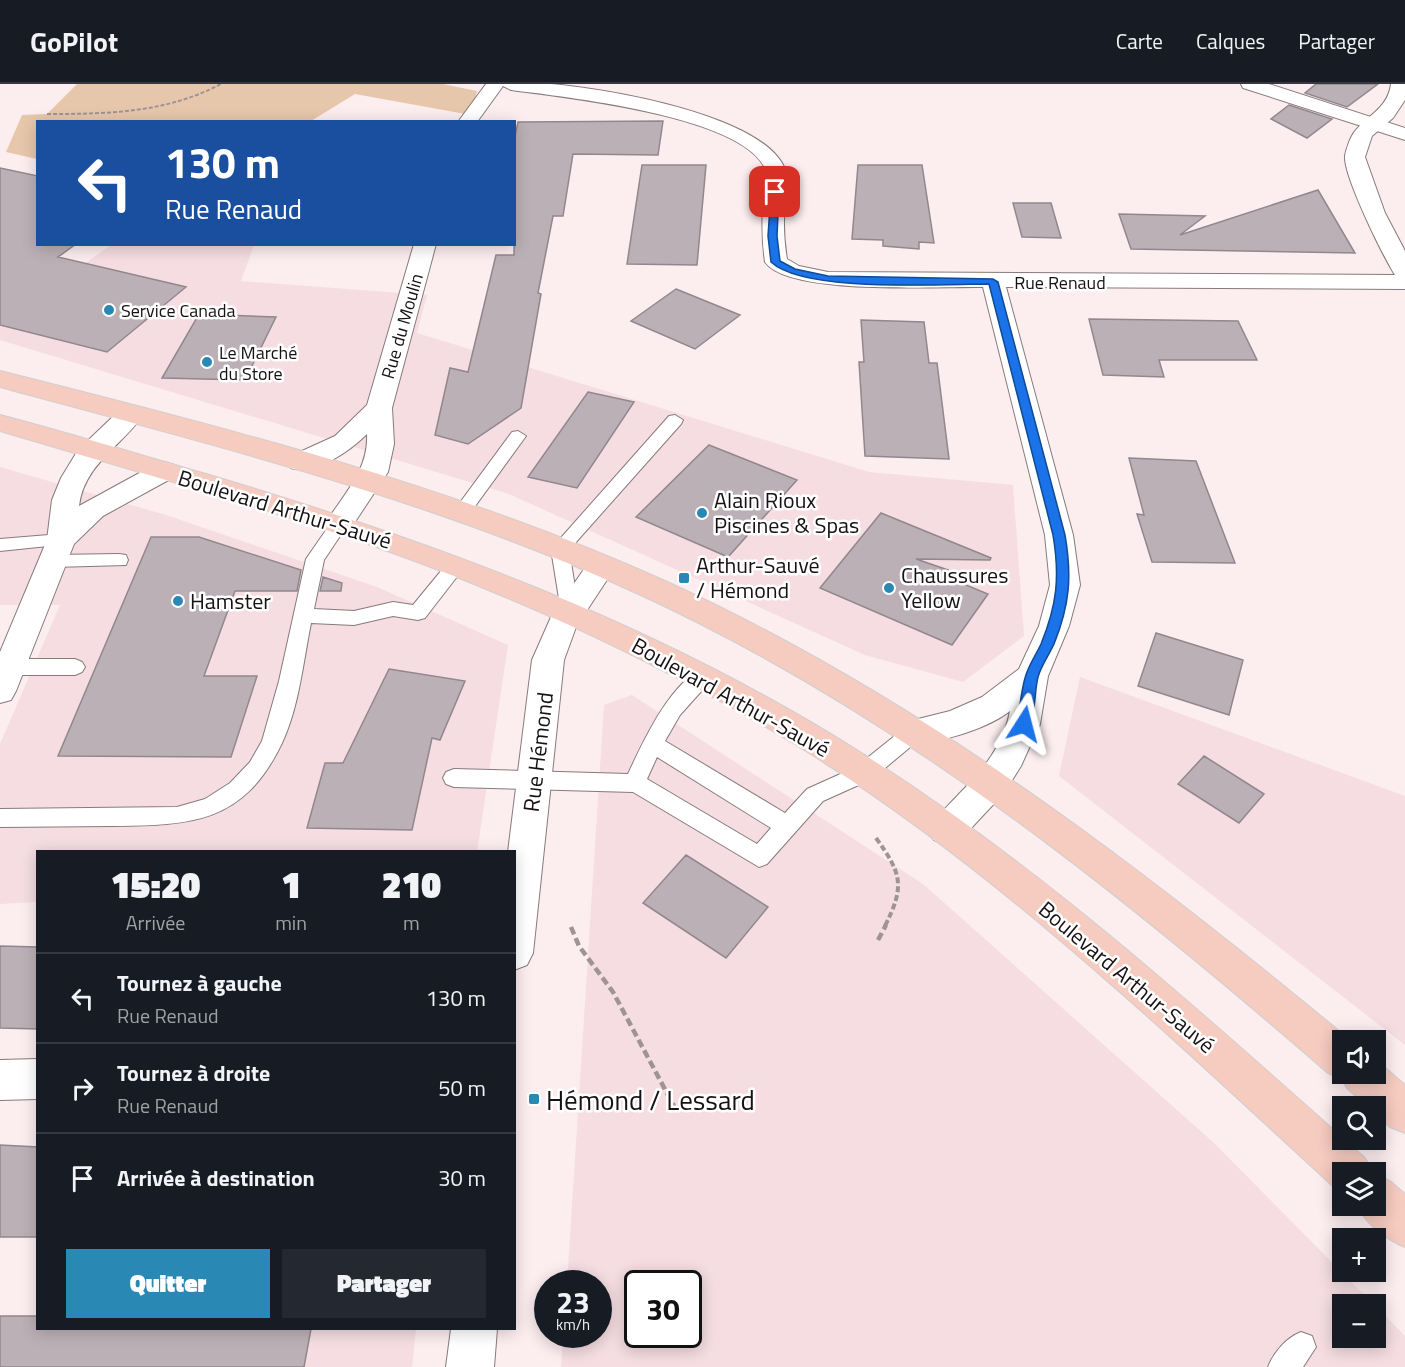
<!DOCTYPE html>
<html lang="fr">
<meta charset="utf-8">
<style>
body{margin:0;font-family:"Titillium Web",sans-serif;background:#242831;color:#f1f3f6;height:100vh;display:flex;flex-direction:column;font-size:22px;white-space:nowrap}
*{box-sizing:border-box;margin:0}
p{font-size:20px;color:#9ea1a6}
.icon{flex:none;width:33px;height:33px;fill:none;stroke:currentColor;stroke-width:2;stroke-linecap:round;stroke-linejoin:round}
.map{position:relative;flex:1;overflow:hidden}
.details{position:absolute;left:36px;top:766px;width:480px;height:480px;display:flex;flex-direction:column;background:#171b24;border-radius:0px;box-shadow:0 3px 15px #0003}
.details>*{flex:none}
.banner{position:absolute;left:36px;top:36px;width:480px;height:126px;border-radius:0px;box-shadow:0 3px 15px #0003;background:#1a4fa0;color:#fff;overflow:hidden}
.buttons{position:absolute;left:1332px;top:946px;display:grid;gap:12px}
.buttons a{display:grid;place-items:center;width:54px;height:54px;border-radius:0px;background:#171b24;box-shadow:0 3px 15px #0003;font-size:30px}
.speed{position:absolute;left:534px;top:1186px;display:flex;gap:12px;font-size:30px;font-weight:700;text-align:center}
.speed>*{display:grid;place-content:center;width:78px;height:78px;border-radius:50%;background:#171b24;box-shadow:0 3px 15px #0003;line-height:1}
.speed small{font-size:15px;font-weight:400}
.speed .limit{border:3px solid #111;border-radius:9px;background:#fff;color:#111}
.pin{position:absolute;display:grid;place-items:center;width:51px;height:51px;color:#fff;margin:-26px;border-radius:12px;box-shadow:0 3px 9px #0006}
.me{position:absolute;width:66px;margin:-33px;rotate:9deg;stroke-linejoin:round;filter:drop-shadow(0 0 4px #0008)}
.turn{display:flex;align-items:center;gap:21px;height:126px;padding:0 30px;font-size:27px}
.turn .icon{width:78px;height:78px;stroke-width:2.5}
.turn b{display:block;font-size:42px;line-height:51px}
.eta{display:flex;justify-content:space-evenly;align-items:center;height:102px;text-align:center}
.eta b{font-size:36px;font-weight:800;line-height:42px}
.cta{display:flex;gap:12px;margin-top:auto;padding:12px 30px}
.cta a{flex:1;height:69px;border-radius:0px;background:#2a88b4;color:#fff;font-size:24px;font-weight:800;line-height:69px;text-align:center}
.cta a+a{background:#242831;color:#f1f3f6}
ul{padding:0;list-style:none}
li{display:flex;align-items:center;gap:18px;height:90px;padding:0 30px;border-top:2px solid #363941}
li div{flex:1}
li b{display:block;font-size:22px}
li em{font-style:normal}
header{display:flex;align-items:center;gap:36px;box-sizing:border-box;height:84px;padding:0 30px;background:#171b24;border-bottom:2px solid #363941}
header strong{font-size:28px}
nav{display:flex;gap:33px;margin-inline-start:auto;font-size:21px}
.map>svg:first-child{display:block}
.built{fill:#f5dde1;fill-rule:evenodd}
.green{fill:#e7c7ab}
.building{fill:#bcb0b7;stroke:#92878e;stroke-width:1.5}
.lines{fill:none;stroke-linecap:round;stroke-linejoin:round}
.service-casing{stroke:#877a7c;stroke-width:2}
.minor-casing{stroke:#877a7c;stroke-width:2}
.tertiary-casing{stroke:#877a7c;stroke-width:2}
.primary-casing{stroke:#d0cfd0;stroke-width:2}
.path-far2{stroke:#9f9495;stroke-width:2;stroke-dasharray:4 2;stroke-linecap:butt}
.path-far1{stroke:#9f9495;stroke-width:4;stroke-dasharray:6 3;stroke-linecap:butt}
.path{stroke:#9f9495;stroke-width:4.5;stroke-dasharray:8 4;stroke-linecap:butt}
.service{fill:#fff;fill-rule:evenodd}
.minor{fill:#fff;fill-rule:evenodd}
.tertiary{fill:#fff;fill-rule:evenodd}
.primary{fill:#f6cbc0;fill-rule:evenodd}
.route{fill:#1a73e8;stroke:#114b97;stroke-width:1.5}
.poi-dot{fill:#2a88b4;stroke:#fff;stroke-width:2}
.labels{text-anchor:middle;dominant-baseline:central;stroke-width:5;stroke-linejoin:round;paint-order:stroke}
.far-street-label{font-size:18px;fill:#161112;stroke:#fff}
.far-poi-label{font-size:18px;fill:#161112;stroke:#fff;text-anchor:start}
.poi-label{font-size:22px;fill:#161112;stroke:#fff;text-anchor:start}
.street-label{font-size:22px;fill:#161112;stroke:#fff}
.near-poi-label{font-size:27px;fill:#161112;stroke:#fff;text-anchor:start}
</style>
<header>
<strong>GoPilot</strong>
<nav><a>Carte</a><a>Calques</a><a>Partager</a></nav>
</header>
<div class="map">
<svg width="1405" height="1283" viewBox="0 0 1405 1283">
<rect width="100%" height="100%" fill="#fcedef"/>
<!-- built -->
<path class="built" d="M111 161H254L241 197 427 211 417 249 869 388 1013 401 1024 552 963 598 865 571 509 410 0 256V240Z
M0 383 166 431 377 503 508 561 477 768H38L37 818 0 820V660L60 521H0Z
M1080 593 1405 712V961L1059 692Z
M632 611 923 800 1214 1059 1374 1221H1342V1254H1376V1222L1405 1252V1283H561L563 1251H598V1200H567L604 621ZM638 1200H688V1251H638Z
M99 1245H416L412 1283H89Z"/>
<!-- green -->
<path class="green" d="M77 0H443L477 7 471 31 355 10 311 37 38 38 37 75 6 68 22 31 47 30Z"/>
<!-- building -->
<path class="building" d="M1316 0H1378L1347 23 1305 9Z
M1289 21 1332 35 1307 54 1271 35Z
M663 37 658 71 573 70 563 132H553L538 209 541 210 521 324 468 360 435 351 450 284 468 288 496 171H514V57L518 38Z
M642 81H706L697 181 627 180Z
M858 81H922L934 159 919 158V165L883 162V156L852 155Z
M0 84 38 92V160H76L58 173 186 203 107 268 0 241Z
M1318 106 1355 169 1131 165 1119 130 1205 132 1180 151Z
M1013 119H1051L1061 154 1022 153Z
M676 205 740 231 695 265 631 237Z
M199 230 276 233 245 296 162 294Z
M1089 235 1238 237 1257 276H1159L1164 293 1103 291Z
M861 236 924 238 929 279H937L949 375 865 372 859 278H864Z
M588 308 634 318 577 404 528 393Z
M709 361 797 396 728 473 636 433Z
M1129 374 1196 377 1235 479 1152 478 1137 430 1144 431Z
M881 429 991 474 990 476 916 475 948 486 944 492 988 510 952 561 820 504Z
M151 453H199L301 486 297 507H235L204 592H257L231 673 58 672Z
M323 493 342 499 341 507H320Z
M1156 549 1243 576 1229 631 1138 602Z
M389 585 465 597 440 656 432 654 412 746 307 744 325 679H343Z
M1204 672 1264 710 1239 739 1178 700Z
M686 771 768 823 726 874 643 819Z
M0 862 38 863V945L0 944Z
M0 1061 38 1063V1153H0Z
M0 1232H38V1245H311L304 1283H0Z"/>
<g class="lines">
<!-- service casing -->
<g class="service-casing">
<path id="service" d="M675 331 683 336 681 340 569 466 579 528 576 533H562L551 465 669 332Z
M518 347 526 352 468 432H456L453 428 456 424 512 348Z
M339 434 348 440 324 476 314 525 354 527 393 518 413 521 450 476H464L466 481 425 534 418 536 393 532 354 541 311 539C303 579 299 623 282 659 243 741 190 741 110 742 73 742 37 743 0 743V725L177 723 205 715 230 699 250 678 262 657 279 597 306 475 333 436Z
M61 450 67 452 70 456 67 460 0 467V455Z
M119 470 126 471 128 476 126 481 53 483 46 482 44 477 46 472 53 471Z
M11 575H75L82 578 85 583 82 588 75 591H11L4 588 1 583 4 578Z
M704 585 711 588 714 593 680 631 665 657 785 729 807 705 856 683 907 642 914 640 921 642 925 648 921 654 872 695 823 717 767 780 759 783 633 708 454 703 446 700 443 694 446 688 454 685 628 690C642 660 671 596 704 585ZM657 673 771 744 757 760 647 695Z
M1301 1248 1312 1252 1316 1263 1303 1283H1268C1274 1268 1286 1254 1301 1248Z"/>
</g>
<!-- minor casing -->
<g class="minor-casing">
<path id="minor" d="M486 0C507 0 529 0 550 0 603 4 769 31 786 88 789 98 785 110 785 120 783 138 784 157 787 175L799 182 828 188 1395 191C1383 172 1343 91 1345 72 1346 65 1351 51 1356 46 1370 30 1388 23 1391 0H1405V16L1393 34 1372 52 1365 73 1385 129 1405 167V205L1006 203 1073 451 1080 501 1069 542 1048 592 1040 640 1021 682 1004 709 960 756 947 761 934 756 929 746C936 732 948 722 959 710 982 687 1004 661 1010 627 989 644 928 665 902 657L897 648 902 639 950 627 982 613 1019 585 1039 542 1050 501 1045 451 983 203C940 202 788 212 765 178 762 158 762 138 763 119 764 109 769 96 766 87 747 32 564 13 511 6L503 2 477 38H458Z
M414 160H436L392 324 394 360 388 388 349 447 339 450 329 447 325 440C343 411 369 386 367 350 350 367 316 391 291 384L287 378 291 372 335 352 367 321Z
M131 322 140 324 144 330C122 362 84 380 79 422L154 381 164 378 174 381 178 387 174 393 103 432 74 460 16 607 11 616 0 619V568L47 456 52 416 61 394 78 366 122 324Z
M601 472 611 475 616 482 576 543 564 576 533 869 527 881 514 886V768H508L532 576 551 533 591 475Z
M38 975V1015L0 1016V976Z
M451 1245H497L494 1283H446Z"/>
</g>
<!-- tertiary casing -->
<g class="tertiary-casing">
<path id="tertiary" d="M1241 0H1269L1405 44V56L1243 4Z"/>
</g>
<!-- primary casing -->
<g class="primary-casing">
<path id="primary" d="M0 287C224 343 454 402 665 497 918 612 1139 781 1351 957H1342V990H1376V976L1405 1001V1049L1390 1043 1376 1029V1023H1368L1347 1004 1342 994 1328 989C1117 806 898 630 643 512 438 417 217 362 0 303Z
M0 331C69 349 137 370 206 390 435 458 657 540 860 668 1042 783 1207 933 1365 1074L1372 1089H1342V1107L1335 1104C1165 948 995 784 798 662 702 604 602 553 498 510 337 442 167 397 0 347Z
M1376 1091 1391 1098 1405 1110V1163C1388 1156 1365 1140 1358 1122H1376Z"/>
</g>
<!-- path-far2 -->
<path class="path-far2" d="M47 30C108 30 166 29 221 0"/>
<!-- path-far1 -->
<path class="path-far1" d="M876 754C902 790 905 802 885 842"/>
<!-- path -->
<path class="path" d="M571 843 579 862 613 908 676 1026
M878 856 886 841"/>
<!-- service -->
<use href="#service" class="service"/>
<!-- minor -->
<use href="#minor" class="minor"/>
<!-- tertiary -->
<use href="#tertiary" class="tertiary"/>
<!-- primary -->
<use href="#primary" class="primary"/>
</g>
<!-- route -->
<path class="route" d="M775 106 779 108 777 152 780 177 795 185 828 192 993 195 998 198 1065 451C1072 492 1070 520 1054 560 1049 571 1041 582 1038 593 1034 609 1036 629 1029 643L1024 645 1017 640C1020 624 1021 608 1025 594 1028 582 1036 571 1041 560 1057 521 1060 493 1053 451L989 200C941 200 804 209 771 178L768 152 771 108Z"/>
<!-- markers -->
<g class="poi-dot">
<circle cx="109" cy="226" r="6"/>
<circle cx="207" cy="278" r="6"/>
<circle cx="702" cy="429" r="6"/>
<rect x="678" y="488" width="12" height="12" rx="3"/>
<circle cx="889" cy="504" r="6"/>
<circle cx="178" cy="517" r="6"/>
<rect x="528" y="1009" width="12" height="12" rx="3"/>
</g>
<g class="labels">
<!-- far-street labels -->
<g class="far-street-label">
<text x="1060" y="198">Rue Renaud</text>
<text transform="translate(402 242) rotate(-74)">Rue du Moulin</text>
</g>
<!-- far-poi labels -->
<g class="far-poi-label">
<text x="121" y="226">Service Canada</text>
<text x="219" y="268">Le Marché<tspan x="219" dy="21">du Store</tspan></text>
</g>
<!-- poi labels -->
<g class="poi-label">
<text x="714" y="416">Alain Rioux<tspan x="714" dy="25">Piscines &amp; Spas</tspan></text>
<text x="696" y="481">Arthur-Sauvé<tspan x="696" dy="25">/ Hémond</tspan></text>
<text x="901" y="491">Chaussures<tspan x="901" dy="25">Yellow</tspan></text>
<text x="190" y="517">Hamster</text>
</g>
<!-- street labels -->
<g class="street-label">
<text transform="translate(285 425) rotate(17)">Boulevard Arthur-Sauvé</text>
<text transform="translate(731 613) rotate(29)">Boulevard Arthur-Sauvé</text>
<text transform="translate(538 668) rotate(-83)">Rue Hémond</text>
<text transform="translate(1127 893) rotate(40)">Boulevard Arthur-Sauvé</text>
</g>
<!-- near-poi labels -->
<g class="near-poi-label">
<text x="546" y="1015">Hémond / Lessard</text>
</g>
</g>
</svg>
<div class="buttons">
<a><svg class="icon" aria-label="sound" viewBox="0 0 24 24"><path d="M4 9h4l5-4v14l-5-4H4zM17 9q2 3 0 6"/></svg></a>
<a><svg class="icon" aria-label="search" viewBox="0 0 24 24"><circle cx="10" cy="10" r="6"/><path d="M15 15l6 6"/></svg></a>
<a><svg class="icon" aria-label="layers" viewBox="0 0 24 24"><path d="M12 4l9 5-9 5-9-5zM3 14l9 5 9-5"/></svg></a>
<a>+</a>
<a>−</a>
</div>
<div class="speed"><div>23<small>km/h</small></div><div class="limit">30</div></div>
<div class="pin" style="left:775px;top:108px;background:#d93025"><svg class="icon" aria-label="arrive" viewBox="0 0 24 24"><path d="M6 21V4h12l-3 4 3 4H6"/></svg></div>
<svg class="me" style="left:1024px;top:640px" viewBox="-20 -20 40 40"><path d="M0-17L14 15 0 8-14 15z" fill="#1a73e8" stroke="#fff" stroke-width="4"/></svg>
<div class="banner">
<div class="turn"><svg class="icon" aria-label="left" viewBox="0 0 24 24"><path d="M17 20v-9H6M10 6l-5 5 5 5"/></svg><div><b>130 m</b>Rue Renaud</div></div>
</div>
<section class="details">
<div class="eta">
<div><b>15:20</b><p>Arrivée</p></div>
<div><b>1</b><p>min</p></div>
<div><b>210</b><p>m</p></div>
</div>
<ul>
<li><svg class="icon" aria-label="left" viewBox="0 0 24 24"><path d="M17 20v-9H6M10 6l-5 5 5 5"/></svg><div><b>Tournez à gauche</b><p>Rue Renaud</p></div><em>130 m</em></li>
<li><svg class="icon" aria-label="right" viewBox="0 0 24 24"><path d="M7 20v-9h11M14 6l5 5-5 5"/></svg><div><b>Tournez à droite</b><p>Rue Renaud</p></div><em>50 m</em></li>
<li><svg class="icon" aria-label="arrive" viewBox="0 0 24 24"><path d="M6 21V4h12l-3 4 3 4H6"/></svg><div><b>Arrivée à destination</b></div><em>30 m</em></li>
</ul>
<div class="cta"><a>Quitter</a><a>Partager</a></div>
</section>
</div>
